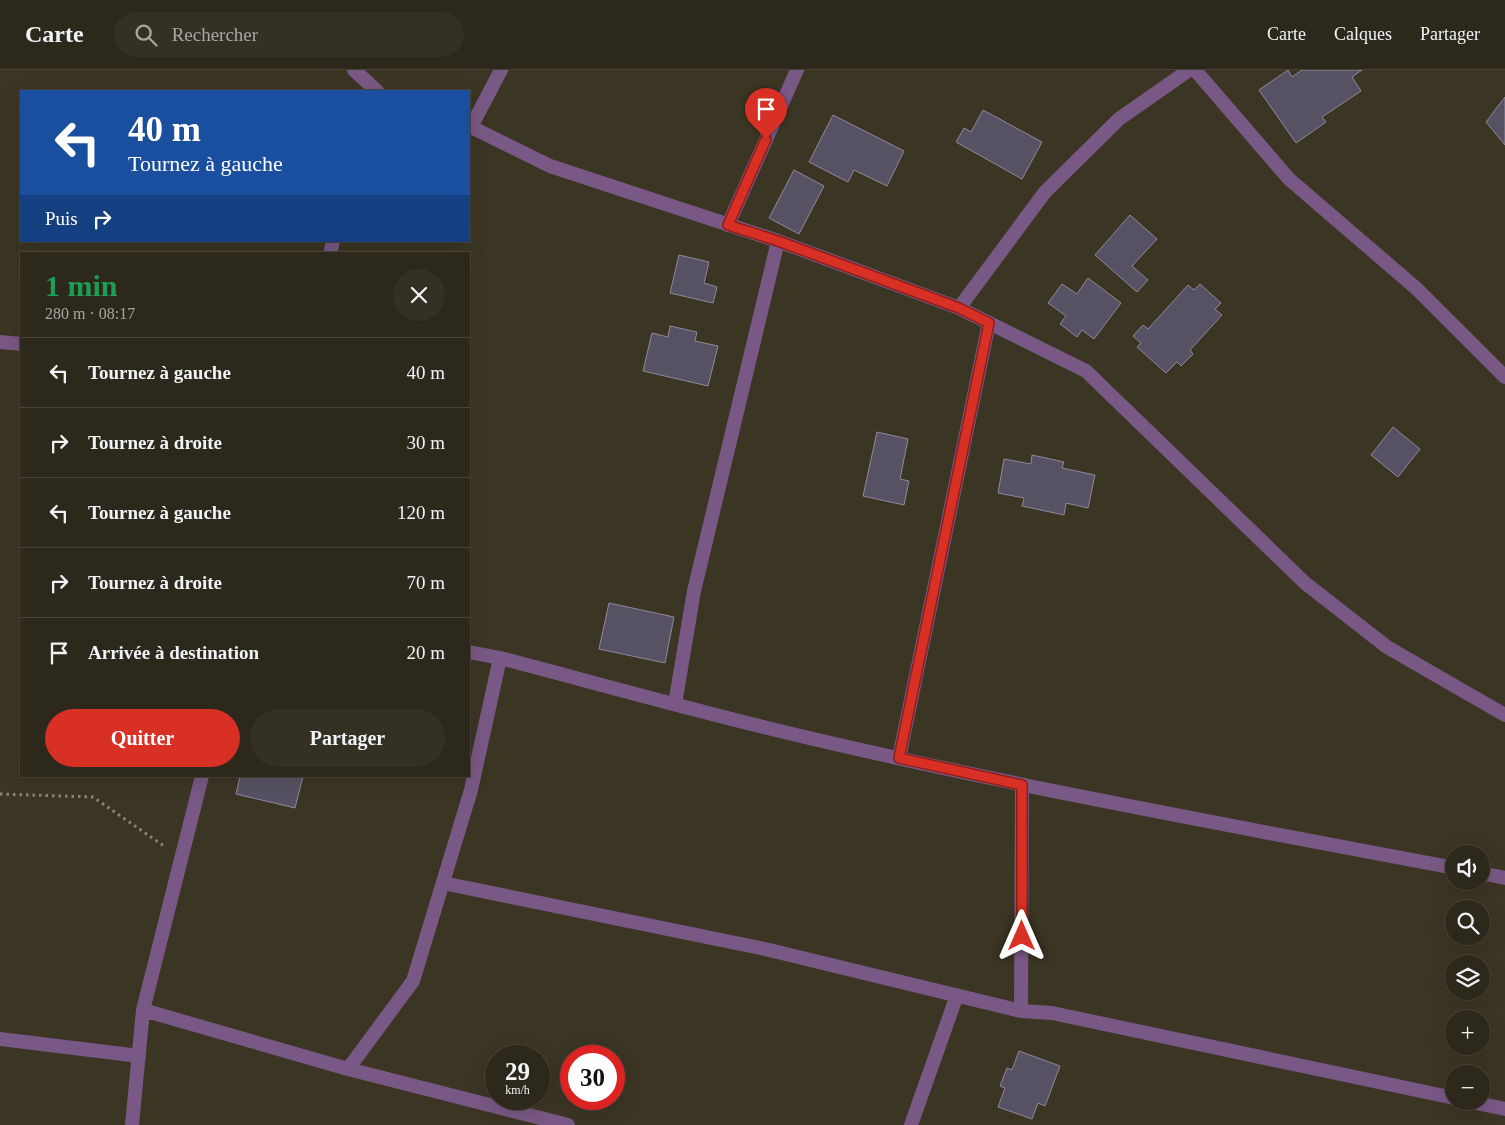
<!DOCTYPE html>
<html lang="fr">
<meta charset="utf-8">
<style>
body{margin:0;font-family:Georgia,serif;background:#343024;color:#f1f3f6;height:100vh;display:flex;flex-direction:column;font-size:19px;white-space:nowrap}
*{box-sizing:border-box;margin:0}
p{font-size:16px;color:#a6a6a3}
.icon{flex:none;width:28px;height:28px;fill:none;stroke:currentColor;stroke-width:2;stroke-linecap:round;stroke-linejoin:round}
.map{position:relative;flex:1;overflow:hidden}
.drawer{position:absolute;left:20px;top:182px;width:450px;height:525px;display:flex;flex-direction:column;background:#2c281b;border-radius:0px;box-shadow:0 5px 20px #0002,0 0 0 1px #48443a}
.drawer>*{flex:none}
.top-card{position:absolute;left:20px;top:20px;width:450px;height:152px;border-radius:0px;box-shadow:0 5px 20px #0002,0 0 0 1px #48443a;background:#1a4fa0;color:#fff;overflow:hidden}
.tools{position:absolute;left:1445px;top:775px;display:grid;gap:10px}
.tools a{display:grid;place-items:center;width:45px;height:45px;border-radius:50%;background:#2c281b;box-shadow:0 5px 20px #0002,0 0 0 1px #48443a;font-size:25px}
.speed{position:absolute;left:485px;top:975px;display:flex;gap:10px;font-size:25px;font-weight:700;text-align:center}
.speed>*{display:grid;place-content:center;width:65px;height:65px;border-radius:50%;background:#2c281b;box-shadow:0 5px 20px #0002,0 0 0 1px #48443a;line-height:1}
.speed small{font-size:12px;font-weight:400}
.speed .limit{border:8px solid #d22;background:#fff;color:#111}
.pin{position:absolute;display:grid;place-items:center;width:42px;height:42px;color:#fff;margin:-51px -21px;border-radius:50% 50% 50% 0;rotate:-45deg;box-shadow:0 0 5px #0007}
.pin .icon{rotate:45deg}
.me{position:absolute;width:55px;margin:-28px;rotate:0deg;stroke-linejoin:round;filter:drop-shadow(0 0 4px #0008)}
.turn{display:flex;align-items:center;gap:18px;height:105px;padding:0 25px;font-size:22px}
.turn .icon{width:65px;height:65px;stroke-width:2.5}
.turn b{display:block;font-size:35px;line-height:42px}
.then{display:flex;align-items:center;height:48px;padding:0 25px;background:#0003;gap:10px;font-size:19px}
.round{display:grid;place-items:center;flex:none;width:52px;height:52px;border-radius:26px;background:#343024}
.overview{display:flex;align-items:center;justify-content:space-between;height:85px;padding:0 25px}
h1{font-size:30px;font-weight:700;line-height:38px;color:#1e9e55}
.cta{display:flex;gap:10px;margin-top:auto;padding:10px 25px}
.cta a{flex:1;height:58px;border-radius:30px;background:#d93025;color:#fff;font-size:20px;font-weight:700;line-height:58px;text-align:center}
.cta a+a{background:#343024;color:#f1f3f6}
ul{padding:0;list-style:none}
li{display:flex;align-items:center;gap:15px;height:70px;padding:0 25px;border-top:1px solid #48443a}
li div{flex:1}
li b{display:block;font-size:19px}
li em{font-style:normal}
header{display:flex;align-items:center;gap:30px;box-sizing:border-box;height:70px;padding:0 25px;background:#2c281b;border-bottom:1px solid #48443a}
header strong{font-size:24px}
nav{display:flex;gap:28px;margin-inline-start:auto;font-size:18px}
.search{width:350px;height:45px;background:#343024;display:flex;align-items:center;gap:12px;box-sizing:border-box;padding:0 18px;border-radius:28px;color:#a6a6a3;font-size:19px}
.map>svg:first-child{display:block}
.building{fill:#575263;stroke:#8e899c}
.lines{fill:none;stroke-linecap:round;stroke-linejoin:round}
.path{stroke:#8c8679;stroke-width:3;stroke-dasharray:2.5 4;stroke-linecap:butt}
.minor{stroke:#7a5885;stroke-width:14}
.route-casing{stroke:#8d1f18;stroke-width:12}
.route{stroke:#d93025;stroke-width:9}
</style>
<header>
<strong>Carte</strong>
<div class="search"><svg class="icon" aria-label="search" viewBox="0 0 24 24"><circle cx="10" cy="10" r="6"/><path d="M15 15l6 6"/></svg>Rechercher</div>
<nav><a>Carte</a><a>Calques</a><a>Partager</a></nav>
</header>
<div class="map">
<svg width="1505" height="1055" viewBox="0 0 1505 1055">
<rect width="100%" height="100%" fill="#3b3524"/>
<!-- building -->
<path class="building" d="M1288 0 1292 7 1302 0H1362L1352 7 1361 21 1322 47 1326 52 1296 73 1259 20Z
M1505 27V75L1486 52Z
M983 40 1042 72 1022 109 956 72 964 58 971 62Z
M833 45 904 81 887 116 854 100 848 112 809 92Z
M794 100 824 116 799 164 769 148Z
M1130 145 1157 169 1132 196 1148 210 1137 222 1095 185Z
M679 185 709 192 704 213 717 217 713 233 670 223Z
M1088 208 1121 233 1094 269 1082 260 1077 267 1060 254 1066 246 1048 233 1062 214 1077 224Z
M1200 214 1221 233 1215 239 1222 245 1190 280 1193 284 1181 296 1177 292 1166 303 1137 277 1141 273 1133 266 1143 255 1148 259 1188 215 1194 220Z
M670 256 697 262 695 271 718 276 708 316 643 301 652 263 668 267Z
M1393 357 1420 379 1398 407 1371 385Z
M877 362 908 369 900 409 909 411 904 435 863 426Z
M1032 385 1064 392 1062 398 1095 405 1088 438 1066 433 1064 445 1022 436 1024 428 998 423 1004 389 1031 394Z
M609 533 674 547 665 593 599 579Z
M240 706H303L295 738 236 724Z
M1019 981 1060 996 1045 1036 1038 1033 1032 1049 998 1037 1005 1018 1000 1016 1007 998 1012 1000Z"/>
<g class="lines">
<!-- path -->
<path class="path" d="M0 724 93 727 164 776"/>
<!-- minor -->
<path class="minor" d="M354 0 377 21
M1195 0 1289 109 1417 219 1505 307
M469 56 550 96 778 171 959 238 1086 301 1305 513 1387 577 1505 645
M471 57 501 0
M728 155 797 0
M330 184 333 171
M959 238 1045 122 1119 49 1189 0
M0 272 21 274
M469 582 500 588C603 615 706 644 809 668 1023 718 1238 757 1454 798
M675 634 694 521 778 171
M899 688 989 253
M1481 803 1505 808
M443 813 765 879 1021 941 1052 943 1454 1028
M143 940 348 999 568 1055
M1021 941 1022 715
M0 969 139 986
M348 999 413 911 471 720 500 588
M1467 1031 1505 1039
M132 1055 143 940 202 706
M911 1055 957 925"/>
</g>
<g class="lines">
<!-- route casing -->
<g class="route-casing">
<path id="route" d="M766 69 728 155 778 171 959 238 989 253 899 688 1022 715V866"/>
</g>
<!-- route -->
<use href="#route" class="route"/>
</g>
</svg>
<div class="tools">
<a><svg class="icon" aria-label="sound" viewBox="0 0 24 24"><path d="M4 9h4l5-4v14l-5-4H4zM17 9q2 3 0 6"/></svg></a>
<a><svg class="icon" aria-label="search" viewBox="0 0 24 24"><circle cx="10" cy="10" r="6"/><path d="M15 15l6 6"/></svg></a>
<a><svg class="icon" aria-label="layers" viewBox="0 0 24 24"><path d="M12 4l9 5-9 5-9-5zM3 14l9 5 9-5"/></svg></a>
<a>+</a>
<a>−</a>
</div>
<div class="speed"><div>29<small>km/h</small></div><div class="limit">30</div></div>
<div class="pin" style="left:766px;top:69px;background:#d93025"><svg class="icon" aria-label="arrive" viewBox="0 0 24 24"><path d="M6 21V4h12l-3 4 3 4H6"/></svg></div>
<svg class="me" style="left:1022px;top:866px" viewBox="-20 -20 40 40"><path d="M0-17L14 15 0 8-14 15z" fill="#d93025" stroke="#fff" stroke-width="4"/></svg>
<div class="top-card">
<div class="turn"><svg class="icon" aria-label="left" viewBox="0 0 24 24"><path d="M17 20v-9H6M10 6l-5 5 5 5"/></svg><div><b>40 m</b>Tournez à gauche</div></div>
<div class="then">Puis<svg class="icon" aria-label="right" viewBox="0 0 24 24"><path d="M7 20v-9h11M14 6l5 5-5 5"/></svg></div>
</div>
<section class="drawer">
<div class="overview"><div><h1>1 min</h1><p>280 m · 08:17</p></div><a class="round"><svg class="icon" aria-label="close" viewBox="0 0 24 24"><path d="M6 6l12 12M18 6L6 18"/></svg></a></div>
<ul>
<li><svg class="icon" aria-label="left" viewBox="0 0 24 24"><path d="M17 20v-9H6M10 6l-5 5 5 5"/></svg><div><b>Tournez à gauche</b></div><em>40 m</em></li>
<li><svg class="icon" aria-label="right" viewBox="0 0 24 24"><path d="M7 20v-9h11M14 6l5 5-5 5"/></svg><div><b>Tournez à droite</b></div><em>30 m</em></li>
<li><svg class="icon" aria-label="left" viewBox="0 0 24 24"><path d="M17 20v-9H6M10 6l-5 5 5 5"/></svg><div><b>Tournez à gauche</b></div><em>120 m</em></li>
<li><svg class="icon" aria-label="right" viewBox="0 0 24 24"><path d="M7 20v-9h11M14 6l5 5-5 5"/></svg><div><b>Tournez à droite</b></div><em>70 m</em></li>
<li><svg class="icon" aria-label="arrive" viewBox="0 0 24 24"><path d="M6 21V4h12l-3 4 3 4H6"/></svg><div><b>Arrivée à destination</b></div><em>20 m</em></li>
</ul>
<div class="cta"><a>Quitter</a><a>Partager</a></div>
</section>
</div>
